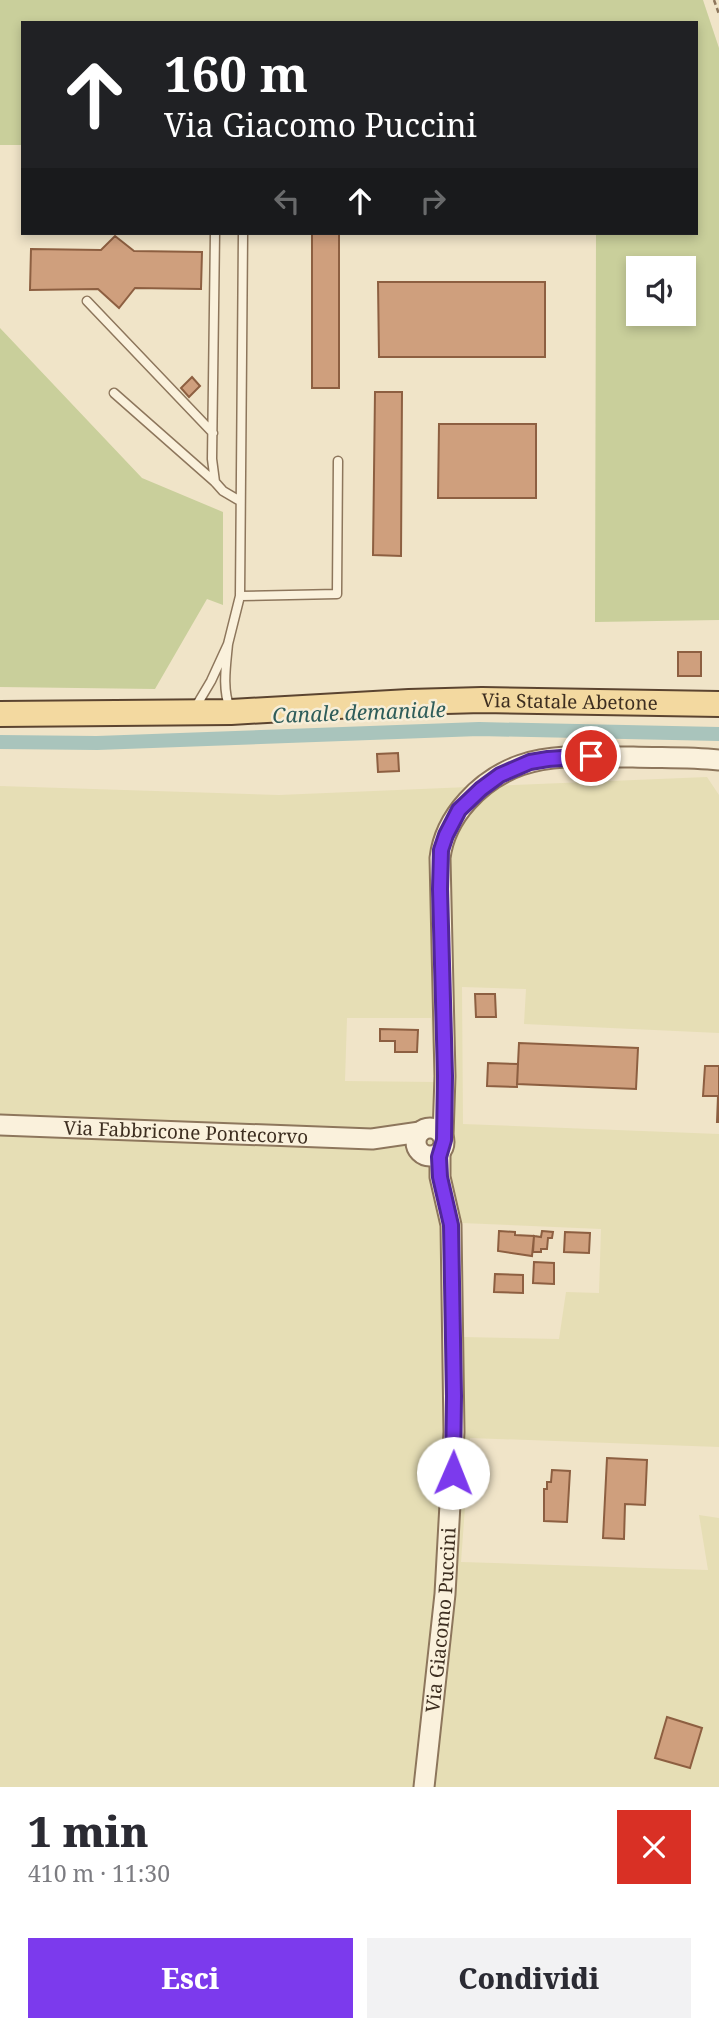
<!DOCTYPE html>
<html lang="it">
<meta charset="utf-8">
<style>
body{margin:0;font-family:"Noto Serif",serif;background:#f2f2f3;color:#2b2b33;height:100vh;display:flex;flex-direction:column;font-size:26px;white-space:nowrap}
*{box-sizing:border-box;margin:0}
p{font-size:23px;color:#7c7c81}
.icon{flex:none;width:38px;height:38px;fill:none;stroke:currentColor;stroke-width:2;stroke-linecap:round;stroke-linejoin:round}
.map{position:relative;height:1787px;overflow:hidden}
.panel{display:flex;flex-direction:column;background:#fff;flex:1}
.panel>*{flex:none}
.top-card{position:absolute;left:21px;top:21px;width:677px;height:214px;border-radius:0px;box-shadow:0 4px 10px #0003;background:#202124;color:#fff;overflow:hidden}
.tools{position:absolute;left:626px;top:256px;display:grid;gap:14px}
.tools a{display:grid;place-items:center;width:70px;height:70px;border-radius:0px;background:#fff;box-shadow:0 4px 10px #0003;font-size:35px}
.pin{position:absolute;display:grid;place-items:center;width:60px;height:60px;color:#fff;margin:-30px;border:4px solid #fff;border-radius:50%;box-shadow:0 2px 7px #0007}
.me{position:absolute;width:77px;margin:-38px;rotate:1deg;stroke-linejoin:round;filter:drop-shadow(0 0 5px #0008)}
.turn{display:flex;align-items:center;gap:24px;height:147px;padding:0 28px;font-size:32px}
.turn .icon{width:91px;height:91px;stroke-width:2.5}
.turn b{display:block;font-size:49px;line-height:60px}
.lanes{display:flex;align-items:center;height:66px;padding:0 28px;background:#0003;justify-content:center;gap:35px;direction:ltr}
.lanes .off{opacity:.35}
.round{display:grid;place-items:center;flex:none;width:74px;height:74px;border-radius:0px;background:#f2f2f3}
.overview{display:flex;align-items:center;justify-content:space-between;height:119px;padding:0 28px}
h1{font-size:42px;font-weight:800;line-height:52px}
.action{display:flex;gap:14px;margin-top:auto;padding:14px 28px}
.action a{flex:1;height:80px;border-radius:0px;background:#7c3aed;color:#fff;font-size:28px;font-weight:800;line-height:80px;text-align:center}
.action a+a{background:#f2f2f3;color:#2b2b33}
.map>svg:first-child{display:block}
.farmland{fill:#e6deb5;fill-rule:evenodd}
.green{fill:#c9cf9b;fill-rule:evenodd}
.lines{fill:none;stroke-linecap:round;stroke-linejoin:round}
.canal{stroke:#a9c4bc;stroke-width:14}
.building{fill:#cf9f7d;stroke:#8d5f41;stroke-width:2}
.service-casing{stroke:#8d765c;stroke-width:11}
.tertiary-casing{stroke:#8d765c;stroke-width:23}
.primary-casing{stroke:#5b4430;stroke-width:28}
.path{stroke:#8d765c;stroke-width:2.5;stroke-dasharray:5 3.5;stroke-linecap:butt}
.service{stroke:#faf1dc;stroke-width:8}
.tertiary{stroke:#faf1dc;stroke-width:19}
.primary{stroke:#f3d9a0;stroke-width:24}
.route-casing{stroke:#51269a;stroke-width:18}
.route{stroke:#7c3aed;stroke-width:12}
.labels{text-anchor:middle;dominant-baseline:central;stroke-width:5;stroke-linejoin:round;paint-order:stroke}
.street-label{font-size:19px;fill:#3d2e20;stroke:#f7eed8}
.water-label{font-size:21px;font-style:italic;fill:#2f5d5a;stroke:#f7eed8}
</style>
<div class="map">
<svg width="719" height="1787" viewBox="0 0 719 1787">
<rect width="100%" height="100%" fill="#f0e4c8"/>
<!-- farmland -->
<path class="farmland" d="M707 777 719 795V1033L524 1024 526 989 462 987 463 1124 719 1134V1447L470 1438 461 1562 708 1570 699 1515 719 1518V1787H0V786L279 795ZM347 1018H431L434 1082 345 1081ZM461 1223 601 1229 599 1293 566 1292 559 1339 463 1337Z"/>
<!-- green -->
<path class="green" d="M0 0H703L719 48V620L595 622 596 233H696V23H23V145H0ZM639 268H684V313H639Z
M0 328 142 478 223 512V605L207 599 155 689 0 687Z"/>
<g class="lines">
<!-- canal -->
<path class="canal" d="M0 742 97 743 479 729 719 734"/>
</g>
<!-- building -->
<path class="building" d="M312 233H339V388H312Z
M115 236 134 251 202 252 201 289 135 288 119 308 98 289 30 290 31 249 101 250Z
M378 282H545V357H379Z
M192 377 200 386 189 397 181 388Z
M375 392H402L401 556 373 555Z
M439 424H536V498H438Z
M678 652H701V676H678Z
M398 753 399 771 378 772 377 754Z
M475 994H495L496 1017H476Z
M380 1029 418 1030 417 1052H395V1041H380Z
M519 1043 638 1048 636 1089 517 1084Z
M488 1063 518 1064 517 1087 487 1086Z
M705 1066H719V1122H717L718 1096H703Z
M499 1231 515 1232V1235L534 1236 532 1256 498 1251Z
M542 1231 553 1232 552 1238H548L547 1249H541V1252H533L534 1236 541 1237Z
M565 1232 590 1233 589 1253 564 1252Z
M534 1262 554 1263V1284L533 1283Z
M495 1274 523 1275V1293L494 1292Z
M607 1458 647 1460 645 1505 625 1504 624 1539 603 1538Z
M552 1470 570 1471 567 1522 544 1521V1489H547V1482H551Z
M667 1717 702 1728 690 1768 655 1758Z"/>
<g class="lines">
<!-- service casing -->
<g class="service-casing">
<path id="service" d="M87 301 213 433
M114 393 215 482 223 491 240 501
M215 482 212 459 215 233
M240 596 337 594 338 461
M228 644 240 596 243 233
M195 708 211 681 228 644C226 666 222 688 230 709"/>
</g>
<!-- tertiary casing -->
<g class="tertiary-casing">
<g id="tertiary">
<path id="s1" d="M0 1125 372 1139 420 1132"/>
<circle cx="430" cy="1142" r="14"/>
<path d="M443 1136 445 1076 440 858C445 816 481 779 521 765 555 753 597 757 633 757 662 758 690 757 719 760"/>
<path id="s2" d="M424 1787 445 1594 454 1432 451 1225 440 1177V1152"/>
</g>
</g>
<!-- primary casing -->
<g class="primary-casing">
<g id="primary">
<path id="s3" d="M0 714 231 712 409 702 482 700 719 704"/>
</g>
</g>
<!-- path -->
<path class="path" d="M714 0 719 14"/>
<!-- service -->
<use href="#service" class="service"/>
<!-- tertiary -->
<use href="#tertiary" class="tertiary"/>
<!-- primary -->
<use href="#primary" class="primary"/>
</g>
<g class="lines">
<!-- route casing -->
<g class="route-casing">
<path id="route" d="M453 1473 454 1396 451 1225 440 1177 439 1157 444 1140 445 1076 440 889 441 850 446 835 459 810 481 789 500 775 530 762 548 759 591 756"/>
</g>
<!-- route -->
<use href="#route" class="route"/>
</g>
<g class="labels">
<!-- street labels -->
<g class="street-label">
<text stroke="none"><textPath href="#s3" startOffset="570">Via Statale Abetone</textPath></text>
<text stroke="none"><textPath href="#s1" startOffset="186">Via Fabbricone Pontecorvo</textPath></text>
<text stroke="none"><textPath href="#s2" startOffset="168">Via Giacomo Puccini</textPath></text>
</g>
<!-- water labels -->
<g class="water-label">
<text transform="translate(359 712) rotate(-2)">Canale demaniale</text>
</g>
</g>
</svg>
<div class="tools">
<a><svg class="icon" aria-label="sound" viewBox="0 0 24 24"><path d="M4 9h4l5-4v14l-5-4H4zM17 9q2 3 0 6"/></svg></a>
</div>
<div class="pin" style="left:591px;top:756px;background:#d93025"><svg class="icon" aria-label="arrive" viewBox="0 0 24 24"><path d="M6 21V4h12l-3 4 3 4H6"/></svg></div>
<svg class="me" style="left:453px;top:1473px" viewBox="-20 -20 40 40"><circle r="19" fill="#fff"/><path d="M0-13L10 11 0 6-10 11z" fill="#7c3aed"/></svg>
<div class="top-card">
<div class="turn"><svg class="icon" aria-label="ahead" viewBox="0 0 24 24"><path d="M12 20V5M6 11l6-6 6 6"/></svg><div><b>160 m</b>Via Giacomo Puccini</div></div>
<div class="lanes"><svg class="icon off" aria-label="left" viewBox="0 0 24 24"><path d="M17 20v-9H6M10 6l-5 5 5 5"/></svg><svg class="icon" aria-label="ahead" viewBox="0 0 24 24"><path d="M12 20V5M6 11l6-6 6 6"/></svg><svg class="icon off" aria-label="right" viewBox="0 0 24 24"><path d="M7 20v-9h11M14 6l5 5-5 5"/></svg></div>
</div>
</div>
<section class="panel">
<div class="overview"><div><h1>1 min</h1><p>410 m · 11:30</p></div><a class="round" style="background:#d93025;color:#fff"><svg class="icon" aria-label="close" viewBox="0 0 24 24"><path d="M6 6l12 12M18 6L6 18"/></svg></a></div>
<div class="action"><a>Esci</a><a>Condividi</a></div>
</section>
